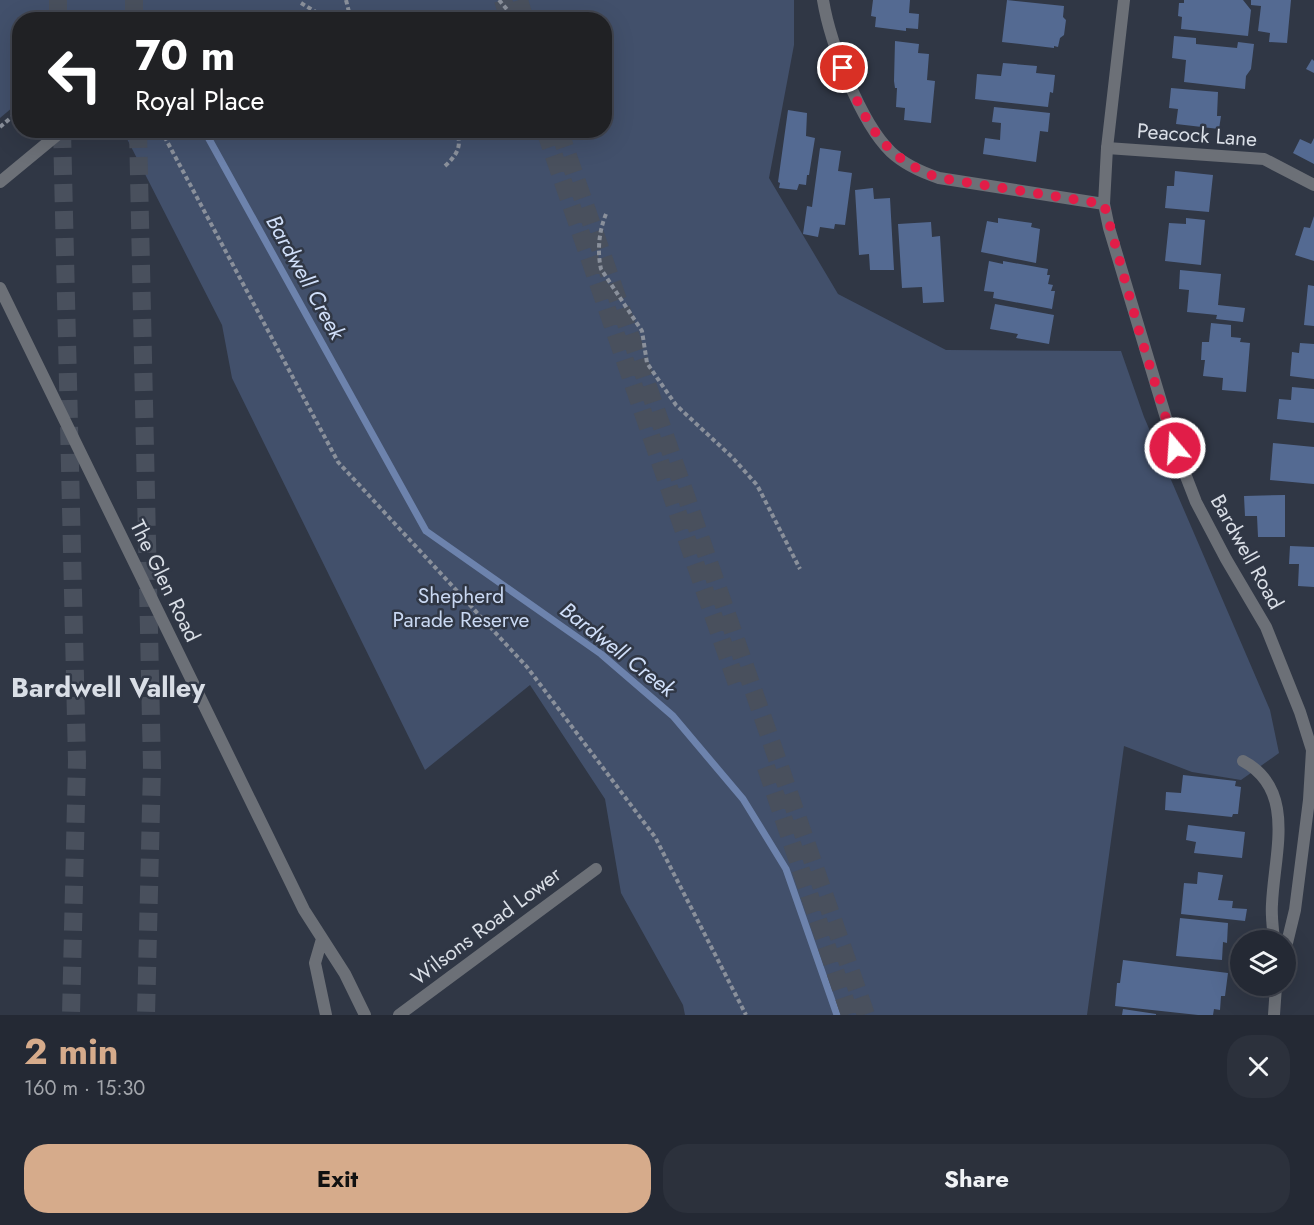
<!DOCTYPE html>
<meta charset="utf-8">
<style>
body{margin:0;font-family:Jost,sans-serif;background:#2c313c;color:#f1f3f6;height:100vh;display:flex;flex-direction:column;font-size:22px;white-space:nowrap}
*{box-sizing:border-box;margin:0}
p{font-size:20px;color:#a3a6ac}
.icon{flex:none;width:33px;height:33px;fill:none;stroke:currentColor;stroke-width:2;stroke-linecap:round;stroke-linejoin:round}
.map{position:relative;height:1015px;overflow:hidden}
.sheet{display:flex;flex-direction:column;background:#242934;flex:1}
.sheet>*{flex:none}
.hud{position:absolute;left:12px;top:12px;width:600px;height:126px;border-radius:24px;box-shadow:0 6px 24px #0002,0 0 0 2px #41454f;background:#202124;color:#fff;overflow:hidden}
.buttons{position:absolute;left:1230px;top:930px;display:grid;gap:12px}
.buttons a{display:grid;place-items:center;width:66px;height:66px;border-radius:50%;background:#242934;box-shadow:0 6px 24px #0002,0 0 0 2px #41454f;font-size:30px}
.pin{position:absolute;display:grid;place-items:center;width:51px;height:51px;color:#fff;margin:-26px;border:3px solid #fff;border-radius:50%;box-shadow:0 2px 6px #0007}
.me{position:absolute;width:66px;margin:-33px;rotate:342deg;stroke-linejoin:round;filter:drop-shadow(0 0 4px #0008)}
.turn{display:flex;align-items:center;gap:21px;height:126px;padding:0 24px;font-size:27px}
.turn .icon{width:78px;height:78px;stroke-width:2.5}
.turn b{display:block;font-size:42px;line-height:51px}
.round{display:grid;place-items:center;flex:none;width:63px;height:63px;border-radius:24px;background:#2c313c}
.head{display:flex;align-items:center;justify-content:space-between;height:102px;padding:0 24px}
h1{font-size:36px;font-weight:700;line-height:45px;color:#d6ab8b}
.action{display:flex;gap:12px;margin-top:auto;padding:12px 24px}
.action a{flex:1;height:69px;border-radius:24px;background:#d6ab8b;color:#111;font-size:24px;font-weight:700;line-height:69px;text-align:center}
.action a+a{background:#2c313c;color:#f1f3f6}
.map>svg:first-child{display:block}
.green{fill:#42506b}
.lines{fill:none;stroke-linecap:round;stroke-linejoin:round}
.stream{stroke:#6d83ad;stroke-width:7}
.building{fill:#546a92}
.motorway-tunnel{stroke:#49505d;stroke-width:18;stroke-dasharray:18 9;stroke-linecap:butt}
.path{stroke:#8a909b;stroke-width:4;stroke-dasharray:4.5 3;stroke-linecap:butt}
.service{stroke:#6c7077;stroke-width:12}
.minor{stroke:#6c7077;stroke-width:12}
.route{stroke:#e11d48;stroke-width:10;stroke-dasharray:0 18}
.labels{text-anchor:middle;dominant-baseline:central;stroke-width:5;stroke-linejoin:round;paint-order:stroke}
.street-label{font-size:21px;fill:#d9dee6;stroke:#303745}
.park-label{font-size:21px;fill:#c9d8f2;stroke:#303745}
.water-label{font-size:22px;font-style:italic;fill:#d0dff9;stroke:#303745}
.district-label{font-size:27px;font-weight:bold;fill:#d9dee6;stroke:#303745}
</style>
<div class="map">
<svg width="1314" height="1015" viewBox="0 0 1314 1015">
<rect width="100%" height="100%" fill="#303745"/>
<!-- green -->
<path class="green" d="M0 0H794V45L769 178 838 294 946 350 1121 351 1144 417 1270 710 1279 753 1241 780 1192 772 1124 746 1087 1015H685L683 1005 621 893 605 799 530 685 425 770 232 378 222 325 123 131 604 130V20H20L19 102 0 118Z"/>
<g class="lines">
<!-- stream -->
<path class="stream" d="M204 130 426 531 601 654 673 716 743 799 786 869 837 1015"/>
</g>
<!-- building -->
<path class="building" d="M873 0H910L909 13 919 14 918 29 906 28V31L875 27 876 17 871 16Z
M1007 0 1064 6 1063 17 1066 20 1064 35 1060 38 1058 47 1054 46V48L1002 42Z
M1184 0H1243L1251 10 1248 36 1181 29 1182 17 1178 16 1179 3H1184Z
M1251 0H1291L1287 43 1269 42 1270 33 1258 31 1261 6 1251 5Z
M1174 36 1196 38V44L1237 48 1238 42 1254 44 1251 69 1246 76 1245 89 1184 82 1186 60 1172 58Z
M895 41 919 44 918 53 929 54 927 80 935 81 931 123 904 120 905 108 896 107 897 88H895L894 81Z
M1312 59 1314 61V73L1306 69Z
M1003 63 1037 66 1036 73 1055 75 1053 93 1050 92 1048 107 975 99 977 74 1001 76Z
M1171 88 1218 92 1217 116H1221L1219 129 1176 124 1178 109 1169 108Z
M994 107 1050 113 1048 132 1040 131 1036 162 983 154 985 138 1000 140 1001 123 992 122Z
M788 110 807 113 806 136 815 138 809 175H807L806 185 799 184 797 190 779 188 780 183 778 182Z
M1314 138V164L1293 153 1300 139 1311 144Z
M820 148 841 151 838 171 852 173 845 225 835 224 834 229 820 227 818 237 803 234 807 206 812 207Z
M1175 171 1213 175 1209 212 1165 208 1167 186H1174Z
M873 188 874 199 890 198 894 270H870L869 254 859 255 855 190Z
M1314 216V261L1295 255 1304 227 1310 228Z
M998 218 1032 223 1031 227 1040 229 1036 263 981 252 987 221 998 223Z
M1186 218 1205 220 1201 265 1165 261 1169 223 1186 224Z
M931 222 932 237 940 236 944 302 923 303 922 287 902 288 898 224Z
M989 261 1003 264V261L1048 269 1047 275H1050L1048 284 1053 285 1051 291H1055L1052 309 993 298 994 292 984 291Z
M1180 270 1221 274 1218 305 1245 308 1243 322 1216 319 1217 315 1187 312 1189 290 1179 289Z
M1308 285 1314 286V326L1304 325Z
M995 304 1054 315 1049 344 1016 338 1018 334 990 329Z
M1211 323 1231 325V337L1241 338 1240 342 1250 343 1246 392 1222 390 1223 378 1203 376 1205 360H1201L1202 342H1209Z
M1300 343 1314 344V379L1290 376 1292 352 1299 353Z
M1292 387 1314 389V423L1277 419 1279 399 1291 400Z
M1273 443 1314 447V484L1270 480Z
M1285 495V537H1258L1257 516H1245L1244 496Z
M1290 546 1314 547V587L1298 586 1299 564H1289Z
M1183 775 1236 781 1235 786 1241 787 1238 814H1233L1232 817 1165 810 1166 792 1181 793Z
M1188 825 1245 832 1242 858 1194 853 1196 842 1186 840Z
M1198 872 1223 875 1218 900 1233 901 1232 908 1247 909 1245 921 1181 914 1184 883 1197 884Z
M1180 918 1228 923 1227 943 1223 942 1222 960 1176 956Z
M1123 960 1228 973 1225 996H1221L1220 1010 1214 1009 1213 1015H1198L1115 1006 1117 983H1120Z
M1123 1009 1156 1014V1015H1122Z"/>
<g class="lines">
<!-- motorway-tunnel -->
<path class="motorway-tunnel" d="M58 0V20
M134 0V20
M503 0 509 20
M519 0 525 20
M62 130 77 761 71 1015
M138 130 152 767 146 1015
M545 130 738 687
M559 130 866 1015
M766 767 850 1015"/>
<!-- path -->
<path class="path" d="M346 0 351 20
M499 0 516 20
M301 3 329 20
M0 127 20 110
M161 130 338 462 527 667 655 837 746 1015
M445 166C456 156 464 145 455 130
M606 214C599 231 597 251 601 269L642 331 647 363 662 385 676 405 732 457 757 485 800 569"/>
<!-- service -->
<path class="service" d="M1107 148 1264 159 1314 185
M1243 761C1297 790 1274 854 1272 904 1271 916 1273 928 1274 940"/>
<!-- minor -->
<path class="minor" d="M823 0C830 42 860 122 891 152 905 165 921 172 939 178L1104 204
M1124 0 1107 148 1104 204 1109 228 1175 448 1196 502 1226 559 1266 627 1300 712 1312 750 1309 800 1295 910 1286 947
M0 182 63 130
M0 288 304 910 345 974 365 1015
M322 939 315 963 326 1015
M399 1015 596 869
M1274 1015 1276 986"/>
</g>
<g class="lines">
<!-- route -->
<path class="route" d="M843 68C865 122 882 158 939 178L1104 204 1139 331 1175 448"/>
</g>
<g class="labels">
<!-- street labels -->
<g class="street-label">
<text transform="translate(1197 135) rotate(4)">Peacock Lane</text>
<text transform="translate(1247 552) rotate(61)">Bardwell Road</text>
<text transform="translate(165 581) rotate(64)">The Glen Road</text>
<text transform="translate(486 926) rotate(-37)">Wilsons Road Lower</text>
</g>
<!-- park labels -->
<g class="park-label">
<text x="461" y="596">Shepherd<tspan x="461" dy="24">Parade Reserve</tspan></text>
</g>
<!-- water labels -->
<g class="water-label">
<text transform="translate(306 277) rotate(61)">Bardwell Creek</text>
<text transform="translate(618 649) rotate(38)">Bardwell Creek</text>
</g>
<!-- district labels -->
<g class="district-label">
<text x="108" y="687">Bardwell Valley</text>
</g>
</g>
</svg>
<div class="buttons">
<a><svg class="icon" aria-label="layers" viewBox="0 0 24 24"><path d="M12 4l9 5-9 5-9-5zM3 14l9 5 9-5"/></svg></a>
</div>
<div class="pin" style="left:843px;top:68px;background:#d93025"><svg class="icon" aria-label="arrive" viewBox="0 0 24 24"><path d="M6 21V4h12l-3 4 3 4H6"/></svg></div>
<svg class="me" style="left:1175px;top:448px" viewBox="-20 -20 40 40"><circle r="17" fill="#e11d48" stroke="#fff" stroke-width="3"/><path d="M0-11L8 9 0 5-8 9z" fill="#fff"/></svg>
<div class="hud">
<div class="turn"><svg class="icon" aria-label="left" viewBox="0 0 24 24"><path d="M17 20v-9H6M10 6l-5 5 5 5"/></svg><div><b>70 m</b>Royal Place</div></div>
</div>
</div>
<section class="sheet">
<div class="head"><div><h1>2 min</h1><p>160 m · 15:30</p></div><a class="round"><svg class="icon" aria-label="close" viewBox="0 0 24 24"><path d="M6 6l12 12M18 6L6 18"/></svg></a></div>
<div class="action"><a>Exit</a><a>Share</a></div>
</section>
